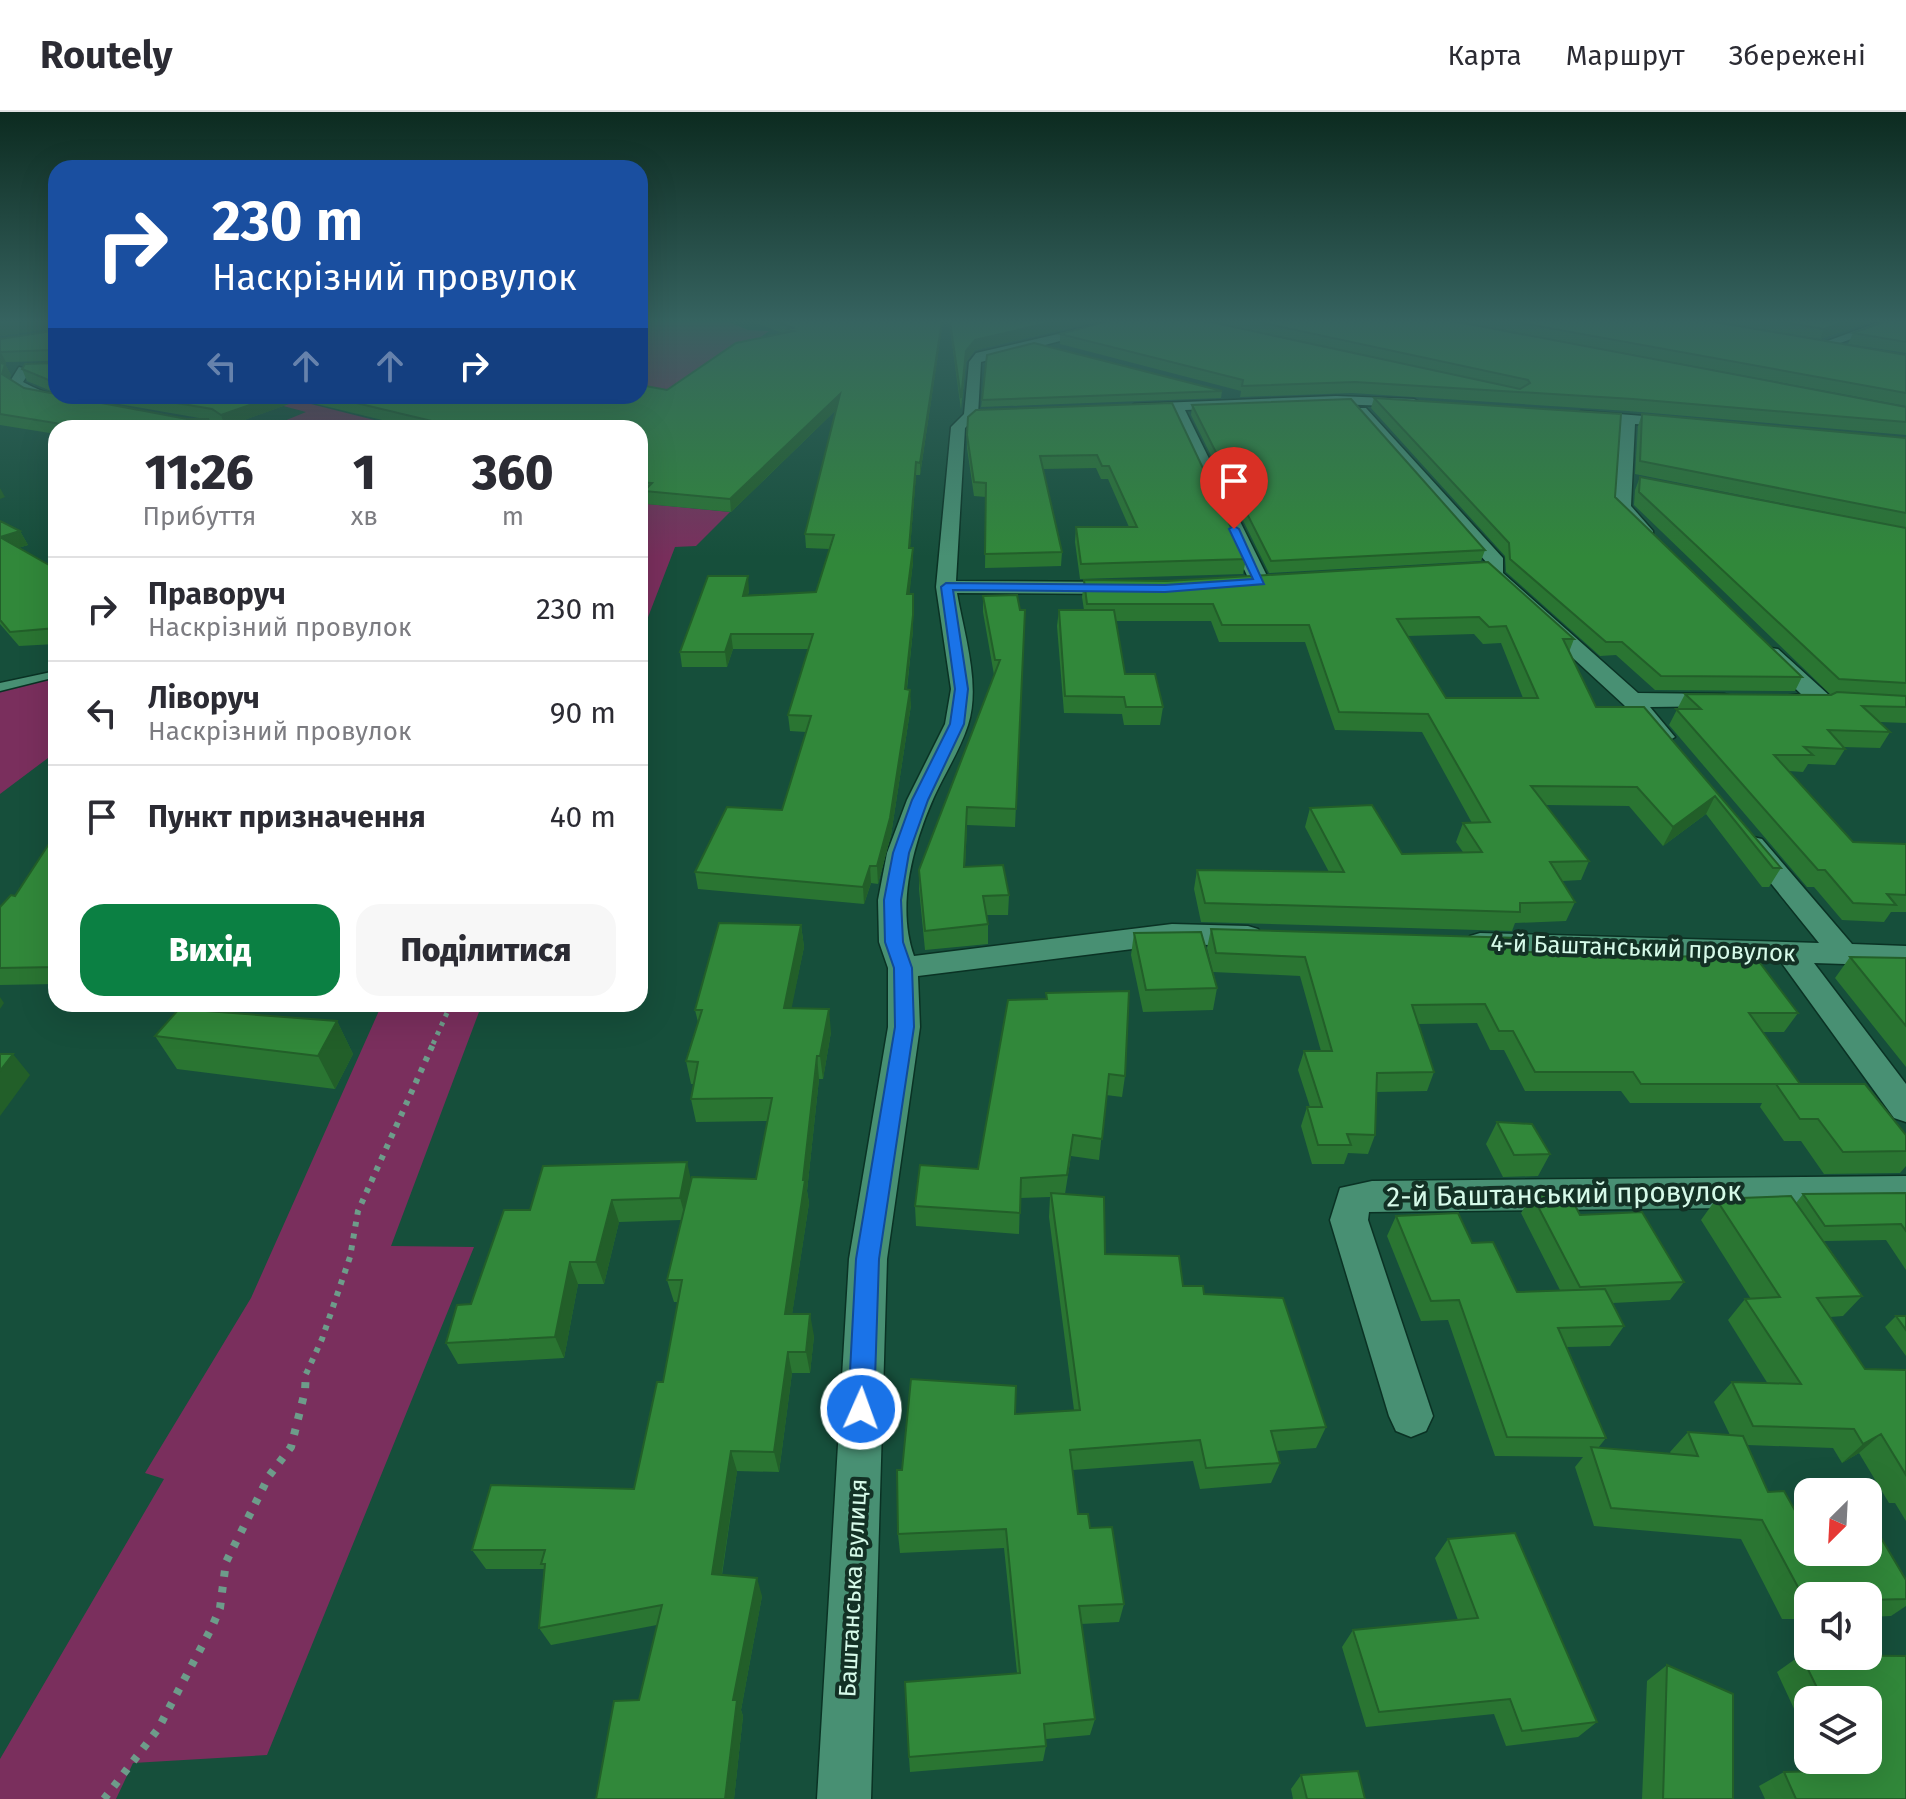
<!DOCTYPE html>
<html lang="uk">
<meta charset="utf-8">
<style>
body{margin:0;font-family:"Fira Sans",sans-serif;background:#f7f7f7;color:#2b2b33;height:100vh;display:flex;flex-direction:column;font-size:30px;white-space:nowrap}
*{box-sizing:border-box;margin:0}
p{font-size:26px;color:#7c7c81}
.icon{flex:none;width:44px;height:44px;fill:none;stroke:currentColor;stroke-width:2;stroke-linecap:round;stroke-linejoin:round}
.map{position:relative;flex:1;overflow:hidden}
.sheet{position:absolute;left:48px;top:308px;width:600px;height:592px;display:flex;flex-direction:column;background:#fff;border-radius:24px;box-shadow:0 8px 32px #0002}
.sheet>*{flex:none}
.hud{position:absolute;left:48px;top:48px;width:600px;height:244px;border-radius:24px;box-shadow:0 8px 32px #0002;background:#1a4fa0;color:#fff;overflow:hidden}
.needle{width:52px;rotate:204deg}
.fabs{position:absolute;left:1794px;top:1366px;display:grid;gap:16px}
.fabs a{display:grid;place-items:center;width:88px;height:88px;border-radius:16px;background:#fff;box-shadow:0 8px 32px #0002;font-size:40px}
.pin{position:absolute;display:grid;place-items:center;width:68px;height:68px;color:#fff;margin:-82px -34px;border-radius:50% 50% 50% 0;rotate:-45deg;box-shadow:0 0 8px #0007}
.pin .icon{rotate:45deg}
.me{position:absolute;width:88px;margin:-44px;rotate:2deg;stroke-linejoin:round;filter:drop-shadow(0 0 6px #0008)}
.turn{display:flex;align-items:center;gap:28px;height:168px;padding:0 32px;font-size:36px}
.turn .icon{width:104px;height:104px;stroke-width:2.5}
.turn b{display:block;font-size:56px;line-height:68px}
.lanes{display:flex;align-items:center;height:76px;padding:0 32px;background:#0003;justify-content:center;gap:40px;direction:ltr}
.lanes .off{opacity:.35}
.eta{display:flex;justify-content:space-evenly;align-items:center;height:136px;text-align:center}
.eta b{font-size:48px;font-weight:800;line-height:56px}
.button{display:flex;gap:16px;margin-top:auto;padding:16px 32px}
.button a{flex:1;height:92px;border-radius:24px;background:#0b8043;color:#fff;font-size:32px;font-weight:800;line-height:92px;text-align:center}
.button a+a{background:#f7f7f7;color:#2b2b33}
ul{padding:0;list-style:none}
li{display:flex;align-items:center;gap:24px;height:104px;padding:0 32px;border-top:2px solid #e1e1e2}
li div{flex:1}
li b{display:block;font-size:30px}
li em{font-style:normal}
header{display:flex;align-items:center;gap:48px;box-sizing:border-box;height:112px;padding:0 40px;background:#fff;border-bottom:2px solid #e1e1e2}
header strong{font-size:38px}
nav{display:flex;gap:44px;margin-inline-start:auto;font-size:28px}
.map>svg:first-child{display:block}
.green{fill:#7a2f5d}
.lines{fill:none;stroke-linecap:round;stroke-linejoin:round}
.lane-casing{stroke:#0a3224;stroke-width:3}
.street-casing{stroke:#0a3224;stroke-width:3}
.path-far2{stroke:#6d9c8a;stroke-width:5;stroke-dasharray:4 6;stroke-linecap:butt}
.path-far1{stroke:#6d9c8a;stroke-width:6;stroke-dasharray:5 7;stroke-linecap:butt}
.path{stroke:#6d9c8a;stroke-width:8;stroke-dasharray:6 10;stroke-linecap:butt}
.lane{fill:#489073;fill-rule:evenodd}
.street{fill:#489073;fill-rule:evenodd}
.wall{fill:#2a7532;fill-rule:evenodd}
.shaded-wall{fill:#225f29}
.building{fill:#31883a;stroke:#225f29;stroke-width:2;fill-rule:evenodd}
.route{fill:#1a73e8;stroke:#114b97;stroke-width:2}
.labels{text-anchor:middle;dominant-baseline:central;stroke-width:8;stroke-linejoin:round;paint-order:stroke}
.street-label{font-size:24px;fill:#d6fae9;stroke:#133125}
.near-street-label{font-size:28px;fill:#d6fae9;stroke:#133125}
</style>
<header>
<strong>Routely</strong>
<nav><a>Карта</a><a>Маршрут</a><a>Збережені</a></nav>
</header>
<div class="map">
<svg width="1906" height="1687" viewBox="0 0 1906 1687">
<rect width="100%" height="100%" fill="#164f3b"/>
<!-- green -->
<path class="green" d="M640 209H727L748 218 769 219 669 290 640 284Z
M246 284H279L406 316H267L306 300Z
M640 383 654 385 648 392 730 400 696 434 675 435 640 526Z
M56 566V640L0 682V579Z
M382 892H482L391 1134 474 1135 267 1643 133 1651 116 1687H0V1647L164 1367 145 1361 251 1186Z"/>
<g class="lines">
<!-- lane casing -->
<g class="lane-casing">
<path id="lane" d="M56 559V565L0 579V571Z"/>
</g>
<!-- street casing -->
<g class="street-casing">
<path id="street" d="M1113 209H1135L981 250 978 303 965 316 956 469 1124 470 1134 476 1124 482 957 481C964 522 981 573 968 613 960 638 945 661 934 685 913 732 896 794 914 844L1172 812 1248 814 1258 817 1263 824 1258 831 1248 834 1172 832 918 864 920 915 887 1147 871 1687H817L849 1147 888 915V856L879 830 878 788 887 741 907 688 945 612 951 577 936 475 951 315 964 302 969 250 976 241Z
M1882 209H1900L1824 237 1814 234Z
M19 255 31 258 23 270C36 277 51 283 62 285L60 288 30 285 11 274 9 271Z
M1336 284 1414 287 1421 291 1414 295 1336 292 1185 298 1270 470 1260 476 1250 470 1171 299 1134 300 1127 296 1134 292Z
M1356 296H1366L1503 446V461L1638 581 1724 582 1732 584 1735 589 1732 594 1650 595 1675 625 1663 632 1655 630 1624 593 1486 466 1484 462 1487 451 1356 302Z
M1581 299 1681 307 1688 311 1681 315 1635 312 1631 394 1653 419V427H1641L1613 395 1620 310 1576 306 1574 303Z
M1770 536 1778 537 1830 584 1833 589 1830 594H1784L1781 589 1784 584 1801 582 1759 542Z
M1753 725 1762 727 1852 832 1906 834V854L1814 851 1906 972V1010L1894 1006 1781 850 1480 841 1470 838 1465 831 1470 824 1480 821 1819 831 1740 733 1744 727Z
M1906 1064V1094L1369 1100 1368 1108 1433 1304 1426 1319 1411 1325 1396 1319 1389 1304 1330 1108 1340 1076 1372 1069Z"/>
</g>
<!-- path-far2 -->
<path class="path-far2" d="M433 932 451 892"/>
<!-- path-far1 -->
<path class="path-far1" d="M306 1262 322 1227 350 1145 358 1099 434 930"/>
<!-- path -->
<path class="path" d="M104 1687 158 1617 212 1515 220 1496 226 1450 269 1364 291 1335 305 1279 306 1260"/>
<!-- lane -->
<use href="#lane" class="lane"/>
<!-- street -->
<use href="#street" class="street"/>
</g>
<!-- wall -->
<path class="wall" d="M56 209V281L27 269 22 257 53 251 52 249 6 250 4 252H5L11 263 9 267 24 276 187 307H205L73 284H640L667 278 782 221 752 209H943L920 363H916L910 436H913V450L909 482 913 518 907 577 911 593 891 723 878 772 871 771 864 792 698 777 695 760 782 698 806 620 790 619 788 603 809 537H733L727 555H682L680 540 749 478 748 483 816 480 830 437 806 436 805 422 836 298 731 400 646 392 645 384 640 383V316H415L300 288 225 315 217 309 209 308 212 316H56V322L0 313V227L53 219V216L0 224Z
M949 209H1099L975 238 966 250 961 298Z
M1206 209H1872L1820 227 1717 210 1906 243V294L1518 221 1906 295V323L1628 299 1352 281 1240 285 1241 279 1060 232V222Z
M1906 209V241L1848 232 1853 221Z
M1222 279 1221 286 981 295 982 288Z
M1374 286 1615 385 1802 565 1795 579 1655 578 1616 543 1600 544 1506 460 1505 444 1371 296Z
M1172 291 1246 447 1243 462 1080 467 1075 430 1076 415H1129L1108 367H1101L1096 356 1043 357 1062 440 1061 454 985 456 986 385 974 384 967 336 968 305Z
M1192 293 1485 438 1481 449 1269 461 1191 303Z
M1642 302 1906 326V416L1635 362 1638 314Z
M1640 365 1906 416V611L1880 610 1890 620 1880 636 1843 635 1845 637 1835 653 1808 652 1803 660 1789 659 1853 730 1906 732V800H1891L1884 810 1842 808 1814 775H1807L1669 613 1685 582H1832H1830L1634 393 1635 378Z
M0 409 20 419 28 433 18 436 56 457V532L19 534 0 512Z
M1488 450 1574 527 1569 540 1596 595H1644L1781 756 1769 775H1762L1706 702 1663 734 1629 694 1546 693 1589 749 1581 768 1562 769 1575 790 1566 809 1515 811 1512 819 1201 810 1194 777 1197 758 1329 760 1305 715 1310 696 1402 742 1463 740 1456 730 1463 711H1472L1422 620 1335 618 1305 530H1219L1211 509H1116L1125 562 1163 595 1160 613H1124L1122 602 1064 601 1057 514 1059 498H1084L1082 485 1084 468 1167 469ZM1474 522 1483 532 1501 531 1523 586H1446L1407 524Z
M983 484 1020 498H1025L1015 715 967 713 965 755 1009 783 1008 803H987L988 812V832L925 838 919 777V758L994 563 983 500Z
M56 721V872L0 873V795L15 784Z
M801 813 804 835 791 896 831 920 823 967H819L807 1079 809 1091 792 1202 814 1224 810 1261H792L779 1360 737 1359 722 1463 762 1484 741 1598 743 1604 734 1687H596L639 1588 657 1513 551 1533 539 1516 544 1457H486L472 1438 634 1377 663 1270 678 1190H674L667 1168 681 1108 619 1110 604 1172H578L564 1246 458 1252 446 1231 530 1098 691 1068 756 1067 768 1009 696 1010 691 987 694 972H691L686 949 698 910 695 898Z
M1211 817 1609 846 1798 901 1784 920H1763L1800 972 1906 1023V1054L1900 1061 1824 1062 1801 1029H1784L1760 995 1762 991H1630L1621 979H1525L1504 938H1490L1477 911 1418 912 1434 960 1427 979 1376 980 1375 1023 1368 1042 1348 1041 1344 1052H1312L1301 1014 1307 995H1310L1298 958 1304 939H1321L1300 864 1213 860 1217 876 1213 898 1143 900 1131 843 1134 821 1212 857 1207 836Z
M1850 845 1906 846V955L1835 866Z
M1046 881 1125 964 1122 985 1106 983 1099 1048 1071 1044 1065 1082 1105 1142 1204 1182 1326 1315 1316 1336 1277 1339 1280 1351 1271 1371 1200 1377 1193 1349 1073 1358 1078 1402 1090 1416 1124 1492 1119 1510 1081 1512 1095 1607 1090 1623 1046 1627V1634L1043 1649 910 1660 909 1645 1017 1561 1004 1436 900 1441 898 1422 902 1358 1015 1302 1074 1298 1049 1105 1050 1085 1020 1086 1019 1122 916 1114 915 1094 978 1057 1046 887Z
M337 909 353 942 335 977 177 957 155 924Z
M1497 1010 1550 1042 1538 1064 1503 1065 1486 1032Z
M1906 1081V1158L1886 1128 1824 1129 1862 1184 1843 1204 1830 1205 1865 1257 1906 1258V1409L1895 1391H1889L1859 1341 1842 1351 1833 1336 1747 1333 1768 1380 1802 1411 1906 1468V1494L1891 1504 1868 1505V1484H1808V1507H1782L1741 1427 1594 1414 1575 1355 1583 1345 1495 1344 1448 1208 1421 1209 1387 1124 1396 1104 1472 1131 1517 1180 1560 1178 1521 1101 1532 1083 1580 1103 1684 1170 1670 1188 1613 1191 1624 1214 1610 1234 1567 1235 1606 1326 1598 1336 1671 1342 1670 1340 1688 1320 1730 1323 1714 1290 1732 1270 1768 1272 1728 1208 1745 1187H1751L1701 1108 1716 1087 1796 1091 1803 1082Z
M1896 1204H1906V1244L1885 1215Z
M1448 1427 1597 1610 1578 1625 1506 1634 1494 1602 1366 1615 1342 1535 1353 1518 1458 1508 1435 1446Z
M1801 1543 1906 1544V1687H1765L1759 1674 1784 1660 1823 1659 1818 1648H1868V1588H1808V1627L1777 1560Z
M1667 1553 1733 1687H1642L1647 1569Z
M1301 1663 1365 1687H1293L1291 1677Z"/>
<!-- shaded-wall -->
<path class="shaded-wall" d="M27 209H52L56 216 0 224V213Z
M942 209H943L920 363V351Z
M1056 209H1099L975 238 966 250 961 298 966 239 975 228Z
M1847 209H1872L1820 227 1824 217Z
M0 239 6 250 0 254Z
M5 252 11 263 7 274 2 262Z
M840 282 841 293 731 400 730 387Z
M275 284H299L300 288 225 315 221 303Z
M209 307 212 316H183Z
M98 309 101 316H80L79 315Z
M916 350V363L909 450V436Z
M0 376 5 385 0 387Z
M20 419 28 433 8 439 0 425Z
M913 436V450L908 496 907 482Z
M748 464 749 478 745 498 743 484Z
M913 482V518L905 593V577Z
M731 522 733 537 727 555 725 540Z
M910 578 911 593 891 723 878 772 877 754Z
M1715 684 1706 702 1663 734 1673 715Z
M870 754 871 771 864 792 863 775Z
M801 813 804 835 787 919 784 896Z
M0 885 4 891 0 897Z
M829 897 831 920 823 967 820 944Z
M337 909 353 942 335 977 318 944Z
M13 942 30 963 0 1004V959Z
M817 944 819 967 807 1079 809 1091 789 1223 785 1202 803 1068Z
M687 1050 692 1072 686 1108 680 1086Z
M612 1088 619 1110 604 1172 596 1150Z
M570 1150 578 1172 564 1246 555 1225Z
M810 1202 814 1224 810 1261 806 1240Z
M788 1240 792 1261 779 1360 774 1340Z
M1881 1322 1859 1341 1842 1351 1863 1332Z
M731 1339 737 1359 719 1480 712 1462Z
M757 1466 762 1484 741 1598 743 1604 734 1687H725L733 1588Z"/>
<!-- building -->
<path class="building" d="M0 209H27L0 213Z
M51 209H56V271L22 257 25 252 53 251 51 238 0 240V227L53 219Z
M776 209H942L920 351 916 350 909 436H913L907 482H913V503L905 577 910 578 890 706 877 754H870L863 775 695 760 727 695 782 698 811 604 788 603 813 522H731L725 540H680L708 464H748L743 484 816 480 834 423 805 422 840 282 730 387 644 379 652 371 640 370V316H461L327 284H640V273L667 278 736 231 794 219 788 217 793 216Z
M950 209H1056L975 228 966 239 961 286Z
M1108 209H1206L1520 277 1530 271 1528 268 1254 209H1453L1906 295V310L1633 287 1355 270 1242 274 1243 268 1060 222Z
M1510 209H1710L1906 243V281Z
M1777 209H1847L1824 217Z
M1886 209H1906V230L1853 221Z
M1034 231 1222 279 982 288 987 243Z
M0 251 5 252 2 262 24 276 56 282V284H64L187 307H209L183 316H133L98 309 79 315 0 302Z
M135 284H275L221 303 212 297Z
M1374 286 1621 302 1615 385 1802 565 1661 564 1622 530H1606L1510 447 1509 431Z
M1351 287 1485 438 1271 449 1192 293Z
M1172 291 1246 447 1081 452 1076 415H1137L1109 354H1102L1097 343 1040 344 1062 440 985 442 986 371 974 370 967 323 968 305 976 298Z
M1642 302 1906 326V401L1640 349Z
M1640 365 1906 416V571L1839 567 1639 380Z
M0 409 20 419 0 425 56 457V516L10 520 0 508Z
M1488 450 1574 527H1563L1596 595H1644L1781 756H1773L1715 684 1673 715 1637 675 1531 674 1589 749 1550 750 1575 790 1520 791V800L1205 791 1197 758 1344 760 1310 696 1372 693 1402 742 1482 740 1463 711 1490 710 1428 602 1339 600 1309 513H1222L1213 492H1087L1084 468 1167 469ZM1479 505 1489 515 1506 514 1538 586H1446L1397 507Z
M1017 483 1020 498H1025L1016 697 967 695 964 755 1003 753 1009 783 983 784 988 812 925 819 919 758 1000 548H995L983 484Z
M1059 498H1114L1125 562H1155L1163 595H1126L1124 585 1065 584Z
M1837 580 1906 584V595L1862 594 1890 620 1828 618 1845 637 1804 635 1813 643H1774L1853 730 1906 732V783L1887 782 1896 793 1853 791 1825 758H1818L1676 597H1701L1685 582 1831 583Z
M56 721V855L0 856V795L11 783 15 784Z
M719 811 801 813 784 896 829 897 820 944H817L803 1068H805L785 1202H810L806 1240H788L774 1340 731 1339 712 1462 757 1466 733 1588H737L725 1687H596L614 1589 639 1588 662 1493 539 1516 545 1452H541L545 1438H472L491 1373 634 1377 657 1270H663L682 1168H667L692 1065 756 1067 772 986 691 987 698 950 686 949 702 898H695Z
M1211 817 1520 826 1521 840 1606 841 1609 846 1754 843 1798 901H1749L1800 972H1641L1633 960H1535L1513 919H1499L1485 892 1412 893 1434 960 1377 961 1375 1023 1347 1022 1351 1033H1318L1307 995H1322L1304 939H1332L1305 845 1216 841Z
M1201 820 1217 876 1146 878 1134 821Z
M1850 845 1906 846V914Z
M1129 879 1125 964 1109 962 1102 1027 1073 1023 1067 1063 1021 1066 1020 1101 915 1094 920 1053 978 1057 1008 888 1047 887 1046 881Z
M179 897 337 909 318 944 155 924Z
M0 942H13L0 959Z
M1776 972H1865L1906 1023V1039L1843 1040 1818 1007H1800Z
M1497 1010 1532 1012 1550 1042 1514 1043Z
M687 1050 680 1086 612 1088 596 1150H570L555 1225 446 1231 457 1193 471 1192 504 1098H530L543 1054Z
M1051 1081 1104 1085 1105 1142 1179 1144 1183 1174H1203L1204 1182 1283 1186 1326 1315 1271 1319 1280 1351 1206 1356 1200 1328 1070 1338 1078 1402H1088L1090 1416 1112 1415 1124 1492 1079 1494 1095 1607 1044 1612 1046 1634 909 1645 905 1570 1020 1561 1006 1417 898 1422 897 1358H902L911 1267 1016 1274 1015 1302 1080 1298Z
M1906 1081V1119L1901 1112 1825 1114 1803 1082Z
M1569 1082 1580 1103 1642 1100 1684 1170 1580 1175 1532 1083Z
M1791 1084 1862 1184 1817 1186 1865 1257 1906 1258V1363L1881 1322 1863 1332 1854 1317 1753 1314 1732 1270 1801 1272 1745 1187 1780 1185 1716 1087Z
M1458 1101 1472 1131 1493 1130 1517 1180 1605 1177 1624 1214 1558 1216 1606 1326 1507 1325 1459 1188 1431 1189 1396 1104Z
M1896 1204H1906V1218Z
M1688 1320 1743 1324 1768 1380 1784 1379 1802 1411 1808 1410V1440H1868V1409H1871L1906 1468V1487L1868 1488V1484H1808V1490H1806L1762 1408 1611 1396 1591 1335 1698 1344Z
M1515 1421 1597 1610 1522 1619 1510 1587 1379 1600 1353 1518 1478 1506 1448 1427Z
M1801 1543 1906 1544V1687H1796L1784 1660 1857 1658 1852 1648H1868V1588H1823Z
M1667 1553 1733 1582V1687H1663Z
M1358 1659 1365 1687H1307L1301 1663Z"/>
<!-- sky -->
<linearGradient id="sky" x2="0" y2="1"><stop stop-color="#0c2b20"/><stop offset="0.47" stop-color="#366360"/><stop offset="1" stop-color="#366360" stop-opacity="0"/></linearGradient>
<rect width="1906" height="445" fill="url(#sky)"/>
<!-- route -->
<path class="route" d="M1234 414 1239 417 1264 472 1165 480 953 478 968 577 964 612 928 688 909 741 901 788 903 830 912 856 914 915 879 1147 874 1297 870 1305 861 1309 852 1305 848 1297 856 1147 895 915 894 856 885 830 884 788 893 741 912 688 950 612 955 577 941 475 946 471 1165 473 1253 467 1229 417Z"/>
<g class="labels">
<!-- street labels -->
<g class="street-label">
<text transform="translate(1643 836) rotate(2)">4-й Баштанський провулок</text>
<text transform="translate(853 1476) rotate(-87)">Баштанська вулиця</text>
</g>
<!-- near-street labels -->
<g class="near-street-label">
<text transform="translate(1564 1082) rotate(-1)">2-й Баштанський провулок</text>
</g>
</g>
</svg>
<div class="fabs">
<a><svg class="needle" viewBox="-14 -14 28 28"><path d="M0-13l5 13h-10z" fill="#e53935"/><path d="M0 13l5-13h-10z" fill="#7c7c81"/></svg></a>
<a><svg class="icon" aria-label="sound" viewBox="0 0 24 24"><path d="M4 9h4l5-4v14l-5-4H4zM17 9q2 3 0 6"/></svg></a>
<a><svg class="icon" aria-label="layers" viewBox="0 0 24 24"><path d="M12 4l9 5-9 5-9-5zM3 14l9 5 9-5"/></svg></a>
</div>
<div class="pin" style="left:1234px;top:417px;background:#d93025"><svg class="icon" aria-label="arrive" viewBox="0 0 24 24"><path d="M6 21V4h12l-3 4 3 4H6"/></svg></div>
<svg class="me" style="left:861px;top:1297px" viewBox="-20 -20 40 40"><circle r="17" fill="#1a73e8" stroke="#fff" stroke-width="3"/><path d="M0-11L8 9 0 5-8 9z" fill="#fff"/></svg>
<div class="hud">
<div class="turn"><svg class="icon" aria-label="right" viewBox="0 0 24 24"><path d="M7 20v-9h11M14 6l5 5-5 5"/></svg><div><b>230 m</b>Наскрізний провулок</div></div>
<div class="lanes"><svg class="icon off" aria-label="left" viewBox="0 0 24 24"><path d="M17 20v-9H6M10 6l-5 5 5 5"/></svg><svg class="icon off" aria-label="ahead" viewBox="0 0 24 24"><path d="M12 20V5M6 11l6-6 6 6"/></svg><svg class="icon off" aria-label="ahead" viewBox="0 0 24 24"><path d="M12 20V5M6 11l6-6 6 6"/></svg><svg class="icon" aria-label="right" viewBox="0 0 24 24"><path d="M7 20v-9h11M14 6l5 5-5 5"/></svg></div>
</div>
<section class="sheet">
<div class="eta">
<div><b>11:26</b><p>Прибуття</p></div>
<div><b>1</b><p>хв</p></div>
<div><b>360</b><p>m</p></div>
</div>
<ul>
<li><svg class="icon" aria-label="right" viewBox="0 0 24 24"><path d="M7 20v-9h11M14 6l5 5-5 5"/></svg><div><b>Праворуч</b><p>Наскрізний провулок</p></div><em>230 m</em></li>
<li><svg class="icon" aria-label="left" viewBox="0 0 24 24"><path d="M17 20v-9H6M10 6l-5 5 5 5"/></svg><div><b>Ліворуч</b><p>Наскрізний провулок</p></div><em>90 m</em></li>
<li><svg class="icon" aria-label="arrive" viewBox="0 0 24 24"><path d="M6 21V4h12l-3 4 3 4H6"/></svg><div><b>Пункт призначення</b></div><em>40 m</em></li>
</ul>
<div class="button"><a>Вихід</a><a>Поділитися</a></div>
</section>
</div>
